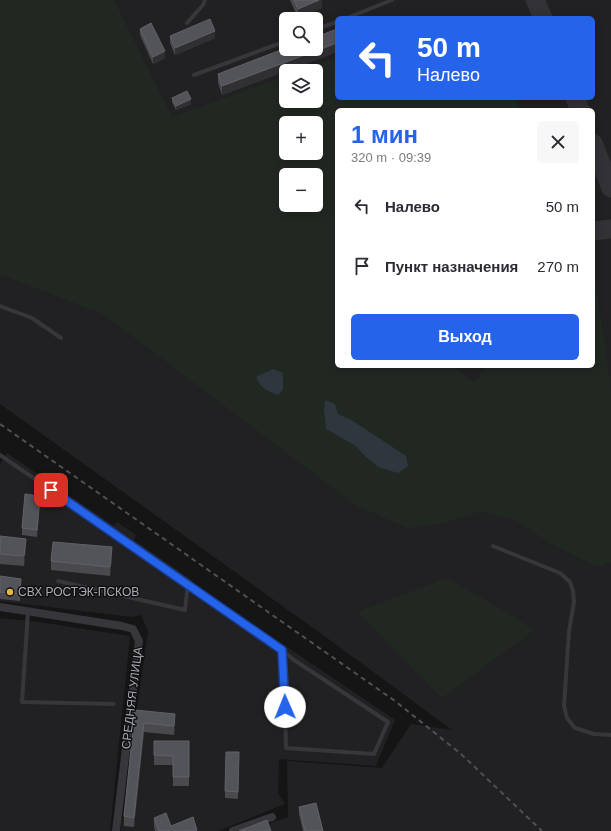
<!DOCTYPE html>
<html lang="ru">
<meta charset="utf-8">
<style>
body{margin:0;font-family:Helvetica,sans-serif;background:#f7f7f7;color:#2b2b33;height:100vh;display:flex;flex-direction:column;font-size:15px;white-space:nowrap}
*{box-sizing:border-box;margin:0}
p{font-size:13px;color:#7c7c81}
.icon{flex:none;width:22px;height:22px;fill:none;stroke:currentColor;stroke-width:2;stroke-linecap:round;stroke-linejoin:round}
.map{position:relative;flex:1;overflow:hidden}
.drawer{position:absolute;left:335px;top:108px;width:260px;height:260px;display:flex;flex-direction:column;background:#fff;border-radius:6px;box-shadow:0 2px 10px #0003}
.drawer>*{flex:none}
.guide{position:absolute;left:335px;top:16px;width:260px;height:84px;border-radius:6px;box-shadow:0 2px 10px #0003;background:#2563eb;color:#fff;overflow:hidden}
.tools{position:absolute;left:279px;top:12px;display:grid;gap:8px}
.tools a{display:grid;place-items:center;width:44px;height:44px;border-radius:6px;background:#fff;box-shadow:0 2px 10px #0003;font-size:20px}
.pin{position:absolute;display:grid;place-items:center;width:34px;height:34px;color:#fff;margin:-17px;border-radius:8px;box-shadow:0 2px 6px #0006}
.me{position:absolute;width:44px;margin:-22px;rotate:359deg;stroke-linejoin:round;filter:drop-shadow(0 0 3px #0008)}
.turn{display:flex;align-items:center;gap:14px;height:84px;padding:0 16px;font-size:18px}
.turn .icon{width:52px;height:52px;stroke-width:2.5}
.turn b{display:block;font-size:28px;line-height:34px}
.round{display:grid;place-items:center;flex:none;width:42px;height:42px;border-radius:6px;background:#f7f7f7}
.head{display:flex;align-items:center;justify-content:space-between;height:68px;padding:0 16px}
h1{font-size:24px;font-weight:800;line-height:30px;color:#2563eb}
.action{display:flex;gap:8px;margin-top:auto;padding:8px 16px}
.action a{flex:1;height:46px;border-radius:6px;background:#2563eb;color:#fff;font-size:16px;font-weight:800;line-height:46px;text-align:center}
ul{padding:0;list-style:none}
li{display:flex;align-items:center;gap:12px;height:60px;padding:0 16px}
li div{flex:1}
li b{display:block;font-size:15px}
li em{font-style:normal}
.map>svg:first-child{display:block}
.built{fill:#212123;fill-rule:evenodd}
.green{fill:#212822;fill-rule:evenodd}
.water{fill:#2f363e}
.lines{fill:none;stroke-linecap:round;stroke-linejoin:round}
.taxiway{stroke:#323236;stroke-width:19}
.service{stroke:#36363b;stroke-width:4}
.minor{stroke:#36363b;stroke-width:8}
.rail{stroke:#4f5056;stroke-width:2;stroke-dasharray:5 4;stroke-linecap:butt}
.wall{fill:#49494e}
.shaded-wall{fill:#303033}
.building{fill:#535459;stroke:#616267}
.route-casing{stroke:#184099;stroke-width:10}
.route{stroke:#2563eb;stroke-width:7}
.poi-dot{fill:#e0b542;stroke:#101011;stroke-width:1.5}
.labels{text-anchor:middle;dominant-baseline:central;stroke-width:3;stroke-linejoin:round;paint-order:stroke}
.poi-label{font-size:12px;fill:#a8abb5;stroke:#101011;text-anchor:start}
.street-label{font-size:12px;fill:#a8abb5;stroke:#101011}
</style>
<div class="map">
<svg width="611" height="831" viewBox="0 0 611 831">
<rect width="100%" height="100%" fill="#151516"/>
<!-- built -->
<path class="built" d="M0 0H611V831H248L288 817 287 761 382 768 411 724 452 730 330 640 0 404ZM337 18H593V98H337ZM286 19H316V49H286ZM286 71H316V101H286ZM337 110H593V366H337ZM286 123H316V153H286ZM286 175H316V205H286Z
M7 453 114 526 117 522 136 535 134 540 190 579 195 585 395 720 376 766 279 759 278 793 285 804 218 831H121L136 715 148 632 141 615 132 617 0 601V464Z
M0 618 39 622 130 636 110 831H0Z"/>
<!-- green -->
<path class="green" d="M0 0H114L172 117 286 76V101H316V71H299L337 57V98H515L520 110H337V366H454L474 383 487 366H593V262L611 390V562L597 567 550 543 517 521 482 511 444 523 408 528 357 506 103 314 0 274ZM286 123H316V153H286ZM286 175H316V205H286Z
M447 578 506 612 534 630 442 698 357 612Z"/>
<!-- water -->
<path class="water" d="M273 369 283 373V390L278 395C267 391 260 388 256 377Z
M325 400 335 404 338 414 353 421 406 456 408 466 398 473 378 467 364 455 356 446 326 429 324 409Z"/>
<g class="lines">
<!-- taxiway -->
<path class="taxiway" d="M535 0 543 18
M575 98 580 110
M593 143 611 188
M593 231 611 229"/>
<!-- service -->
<path class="service" d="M347 18 392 0
M187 23 203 5 205 0
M316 29 337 22
M194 75 286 41
M0 306 32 318 61 338
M0 455 126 542 188 583 185 610 58 581
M493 546 560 573 570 582 573 591 574 602 569 631 564 706 567 718 575 728 594 734 611 735
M188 583 282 650 294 660 388 722 374 754 286 748 284 665 282 650
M28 612 22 702 114 704"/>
<!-- minor -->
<path class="minor" d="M0 607 122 626 133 629 139 641 116 831
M233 831 272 817"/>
<!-- rail -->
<path class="rail" d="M0 424 395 701 461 754 542 831"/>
</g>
<!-- wall -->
<path class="wall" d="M290 0H322V8L298 18Z
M140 29 165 58 153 64 140 35Z
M170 36 215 38 175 55 170 43Z
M337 52 222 95 218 83V74Z
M172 98 191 104 176 110 172 102Z
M40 503 37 537 22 535V528Z
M0 536 26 548 24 566 0 564Z
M112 557 110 576 51 570V561Z
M0 576 21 585 20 601 0 599Z
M135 710 175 723 174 735 144 732 134 827 124 826V816Z
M154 741H189V786H173V765H154Z
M239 752 238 799 225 798V791Z
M299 807 323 831H303L299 814Z
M154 818 171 826 197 831H155L154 827Z"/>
<!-- shaded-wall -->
<path class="shaded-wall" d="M319 0H322V8L298 18V9Z
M215 31V38L175 55V48Z
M337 43V52L222 95V86Z
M165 51V58L153 64V57Z
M191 99V104L176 110V106Z
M40 496V503L37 537V530Z
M26 539V548L24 566V556Z
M112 547V557L110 576V567Z
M21 579V585L20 601V594Z
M175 714V723L174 735V726Z
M144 723V732L134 827V818Z"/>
<!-- building -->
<path class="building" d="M294 0H319L298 9Z
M210 19 215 31 175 48 170 36Z
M151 23 165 51 153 57 140 29Z
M337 29V43L222 86 218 74 286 48V49H316V37Z
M187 91 191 99 176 106 172 98Z
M25 494 40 496 37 530 22 528Z
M0 536 26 539 24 556 0 554Z
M53 542 112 547 110 567 51 561Z
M0 576 21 579 20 594 0 592Z
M135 710 175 714 174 726 144 723 134 818 124 816Z
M154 741H189V777H173V756L154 755Z
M226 752H239L238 792 225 791Z
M316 803 323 831H305L299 807Z
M166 813 171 826 193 817 197 830 195 831H159L154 818Z
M267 820 271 831H239Z"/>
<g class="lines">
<!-- route casing -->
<g class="route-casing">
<path id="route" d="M51 490 282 650 285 707"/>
</g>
<!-- route -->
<use href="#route" class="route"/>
</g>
<!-- markers -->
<circle class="poi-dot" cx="10" cy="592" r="4"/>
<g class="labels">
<!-- poi labels -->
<g class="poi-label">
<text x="18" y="592">СВХ РОСТЭК-ПСКОВ</text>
</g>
<!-- street labels -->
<g class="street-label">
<text transform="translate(132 698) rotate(-83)">СРЕДНЯЯ УЛИЦА</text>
</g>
</g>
</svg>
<div class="tools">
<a><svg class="icon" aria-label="search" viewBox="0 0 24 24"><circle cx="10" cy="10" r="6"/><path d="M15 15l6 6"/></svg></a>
<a><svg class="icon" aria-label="layers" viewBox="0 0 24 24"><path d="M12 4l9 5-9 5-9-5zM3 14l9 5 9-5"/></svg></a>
<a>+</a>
<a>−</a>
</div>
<div class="pin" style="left:51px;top:490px;background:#d93025"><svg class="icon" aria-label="arrive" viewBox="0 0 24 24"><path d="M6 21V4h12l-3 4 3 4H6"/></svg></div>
<svg class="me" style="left:285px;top:707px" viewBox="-20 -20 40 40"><circle r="19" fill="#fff"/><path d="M0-13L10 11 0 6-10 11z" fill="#2563eb"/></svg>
<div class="guide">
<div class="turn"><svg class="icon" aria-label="left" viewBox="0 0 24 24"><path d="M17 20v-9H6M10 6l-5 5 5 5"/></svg><div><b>50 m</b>Налево</div></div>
</div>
<section class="drawer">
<div class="head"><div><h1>1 мин</h1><p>320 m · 09:39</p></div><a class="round"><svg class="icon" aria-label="close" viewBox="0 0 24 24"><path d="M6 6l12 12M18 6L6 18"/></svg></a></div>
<ul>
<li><svg class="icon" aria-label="left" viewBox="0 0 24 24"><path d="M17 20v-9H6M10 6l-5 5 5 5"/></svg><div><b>Налево</b></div><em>50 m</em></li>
<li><svg class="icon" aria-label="arrive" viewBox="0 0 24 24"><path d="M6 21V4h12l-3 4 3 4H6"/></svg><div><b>Пункт назначения</b></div><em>270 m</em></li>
</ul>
<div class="action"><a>Выход</a></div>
</section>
</div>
